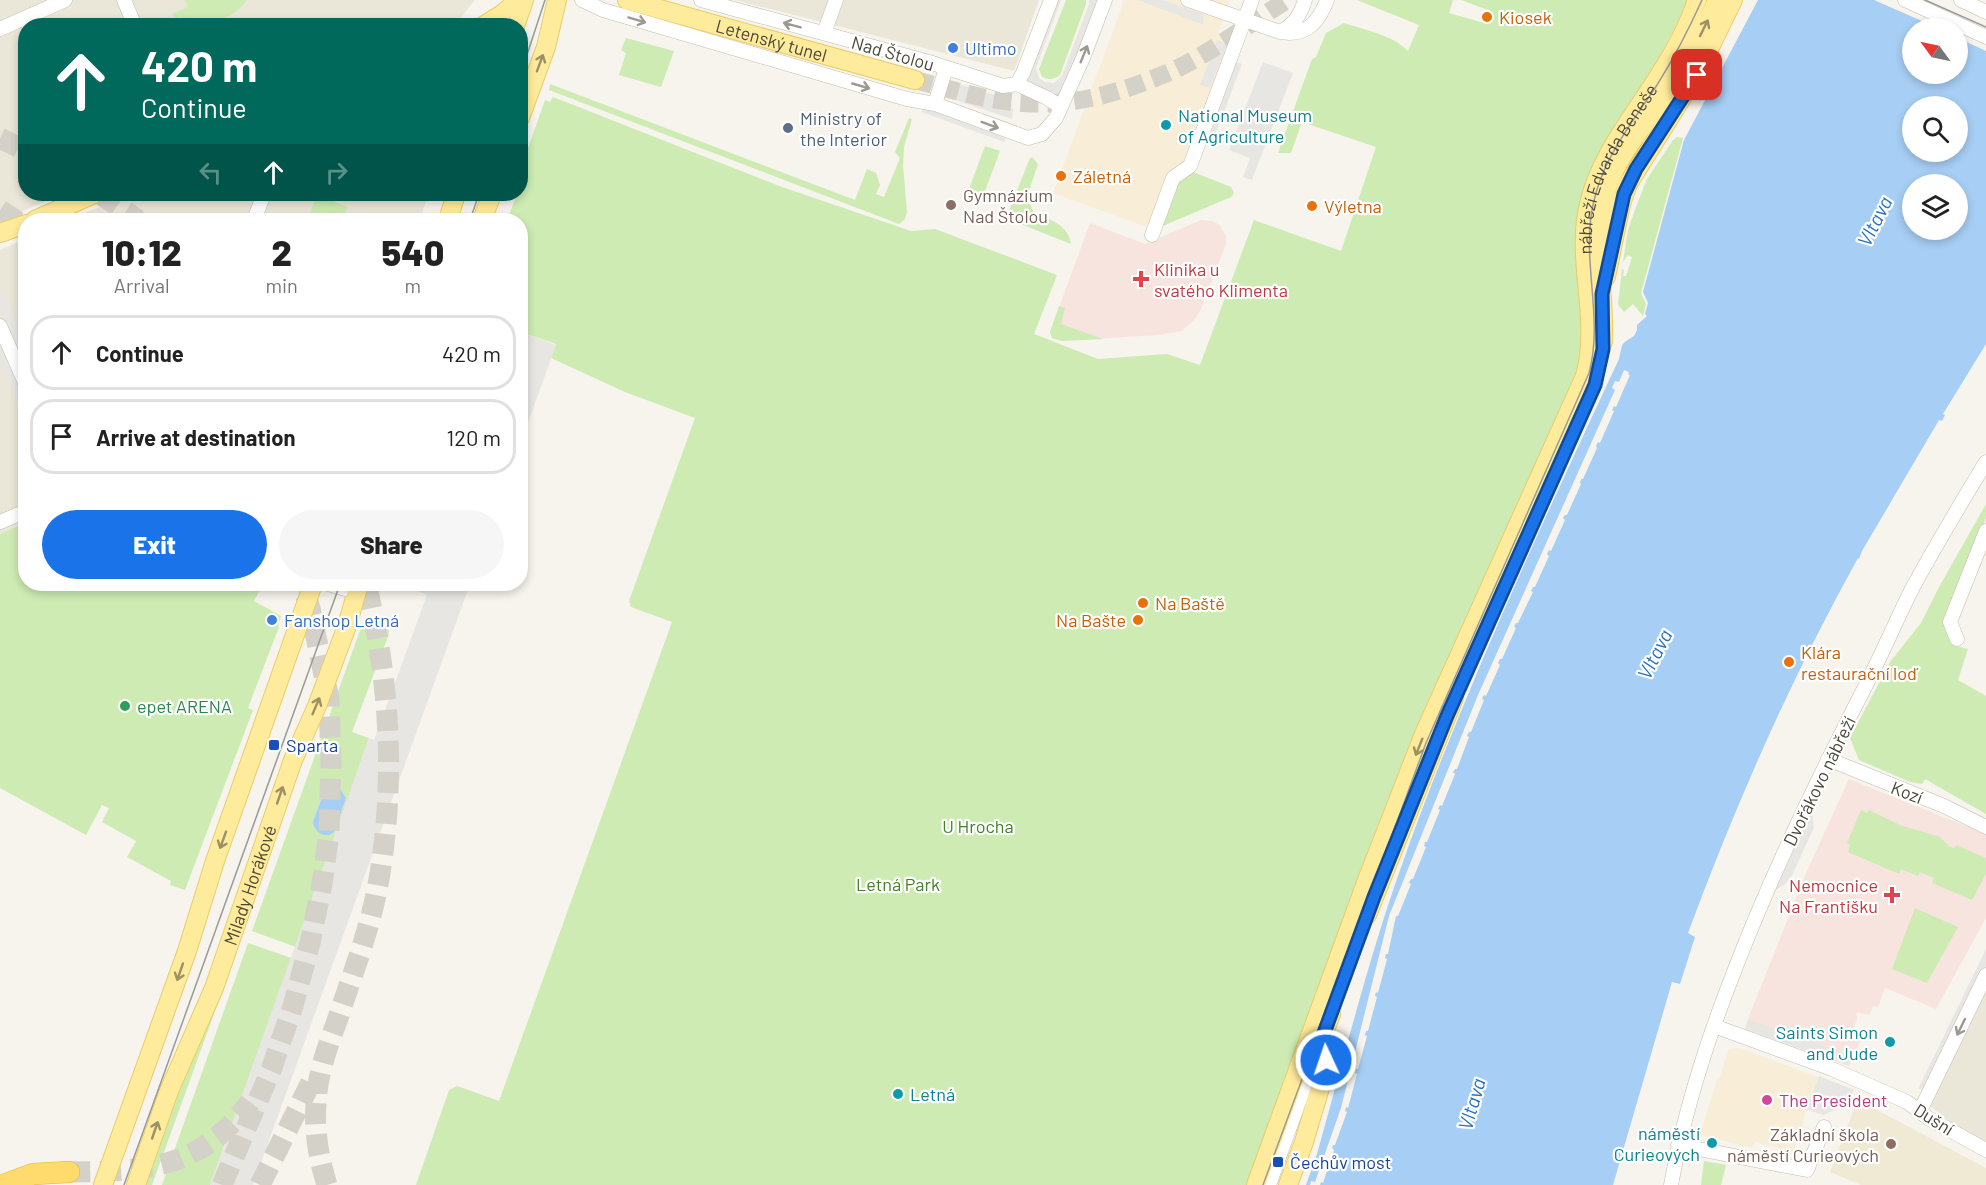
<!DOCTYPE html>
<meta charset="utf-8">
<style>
body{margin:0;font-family:Barlow,sans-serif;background:#f6f6f6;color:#222;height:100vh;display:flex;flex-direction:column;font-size:22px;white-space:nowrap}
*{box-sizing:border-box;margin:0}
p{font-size:20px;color:#767676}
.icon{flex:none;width:33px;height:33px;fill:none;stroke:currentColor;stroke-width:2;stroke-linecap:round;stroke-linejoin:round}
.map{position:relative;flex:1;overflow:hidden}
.panel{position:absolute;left:18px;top:213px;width:510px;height:378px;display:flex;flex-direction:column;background:#fff;border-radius:24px;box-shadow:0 3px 9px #0003}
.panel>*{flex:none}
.hud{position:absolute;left:18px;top:18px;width:510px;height:183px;border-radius:24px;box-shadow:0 3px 9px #0003;background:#00695c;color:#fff;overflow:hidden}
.needle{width:39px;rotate:303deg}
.tools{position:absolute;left:1902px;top:18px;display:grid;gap:12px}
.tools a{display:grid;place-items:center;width:66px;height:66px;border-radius:50%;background:#fff;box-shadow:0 3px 9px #0003;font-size:30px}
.pin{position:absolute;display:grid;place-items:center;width:51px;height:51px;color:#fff;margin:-26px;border-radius:12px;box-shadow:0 3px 9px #0006}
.me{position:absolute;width:66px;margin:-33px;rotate:357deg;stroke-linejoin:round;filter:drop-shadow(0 0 4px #0008)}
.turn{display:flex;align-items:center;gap:21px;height:126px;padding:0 24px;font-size:27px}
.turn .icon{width:78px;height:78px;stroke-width:2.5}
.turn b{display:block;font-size:42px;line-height:51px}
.lanes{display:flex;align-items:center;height:57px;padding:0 24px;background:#0003;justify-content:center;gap:30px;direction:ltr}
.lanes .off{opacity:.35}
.eta{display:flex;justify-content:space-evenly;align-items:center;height:102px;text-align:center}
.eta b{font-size:36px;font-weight:800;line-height:42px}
.action{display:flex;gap:12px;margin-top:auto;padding:12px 24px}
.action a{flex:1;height:69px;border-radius:36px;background:#1a73e8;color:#fff;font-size:24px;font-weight:800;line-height:69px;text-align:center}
.action a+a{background:#f6f6f6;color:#222}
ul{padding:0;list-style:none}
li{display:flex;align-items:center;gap:18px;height:75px;margin:0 12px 9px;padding:0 12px;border:3px solid #e0e0e0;border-radius:24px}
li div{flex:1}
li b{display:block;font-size:22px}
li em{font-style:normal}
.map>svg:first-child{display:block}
.residential{fill:#eae7d9}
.commercial{fill:#f8edd7}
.education{fill:#f0ead5}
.medical{fill:#f7e4df}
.green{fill:#cdebb3;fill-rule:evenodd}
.parking{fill:#e8e6e3}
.water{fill:#a7cef4;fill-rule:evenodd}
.pier{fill:#f6f4ec}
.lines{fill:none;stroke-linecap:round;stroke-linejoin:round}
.major-tunnel{stroke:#d4d1c8;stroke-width:18;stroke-dasharray:18 9;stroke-linecap:butt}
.highway-tunnel{stroke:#d4d1c8;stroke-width:21;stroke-dasharray:21 10;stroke-linecap:butt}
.minor-casing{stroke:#c3bdad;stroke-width:15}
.major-casing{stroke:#e9cd67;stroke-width:20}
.highway-casing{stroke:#e4b437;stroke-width:22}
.minor{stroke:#fff;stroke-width:14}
.major{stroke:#ffeb9c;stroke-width:18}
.highway{stroke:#ffdb6e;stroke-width:21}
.tram{stroke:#9a9a9a;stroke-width:1.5}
.oneway{stroke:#9c9992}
.oneway2{stroke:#9c9065}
.route-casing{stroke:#114b97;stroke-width:15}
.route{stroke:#1a73e8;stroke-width:10}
.food-dot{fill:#e8710a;stroke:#fff;stroke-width:2}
.shop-dot{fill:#3f7fe0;stroke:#fff;stroke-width:2}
.culture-dot{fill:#0f9aa8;stroke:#fff;stroke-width:2}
.service-dot{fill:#5c6f8a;stroke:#fff;stroke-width:2}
.education-dot{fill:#8d6e63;stroke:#fff;stroke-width:2}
.health-dot{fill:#e0444e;stroke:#fff;stroke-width:2}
.leisure-dot{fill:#2e9e5b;stroke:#fff;stroke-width:2}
.transit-dot{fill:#1a4fb4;stroke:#fff;stroke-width:2}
.hotel-dot{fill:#d1479c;stroke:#fff;stroke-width:2}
.labels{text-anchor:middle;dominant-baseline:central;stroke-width:4.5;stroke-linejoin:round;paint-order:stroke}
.food-label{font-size:18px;fill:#c56008;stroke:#fff;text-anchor:start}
.street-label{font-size:18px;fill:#4b4638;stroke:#fff}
.shop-label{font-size:18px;fill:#366cbe;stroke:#fff;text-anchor:start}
.culture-label{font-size:18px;fill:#0d838f;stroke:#fff;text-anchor:start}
.service-label{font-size:18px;fill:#4e5e75;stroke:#fff;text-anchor:start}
.education-label{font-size:18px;fill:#785e54;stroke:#fff;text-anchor:start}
.health-label{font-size:18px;fill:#be3a42;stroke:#fff;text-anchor:start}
.leisure-label{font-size:18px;fill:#27864d;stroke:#fff;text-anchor:start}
.transit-label{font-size:18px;fill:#164399;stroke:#fff;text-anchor:start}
.park-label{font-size:18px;fill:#428128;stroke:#fff}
.hotel-label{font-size:18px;fill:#b23c85;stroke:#fff;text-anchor:start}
.water-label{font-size:20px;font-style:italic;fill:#2b73be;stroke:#fff}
</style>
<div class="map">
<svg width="1986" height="1185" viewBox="0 0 1986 1185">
<rect width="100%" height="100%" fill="#f6f4ec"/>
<!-- residential -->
<path class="residential" d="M0 0H475L459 20 448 25 26 26V194H62L0 221Z
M735 0H1039L1014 71Z
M131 194H429L419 220H68Z
M25 239V523L0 534V250Z
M1986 990V1143L1962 1131 1930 1106Z"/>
<!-- commercial -->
<path class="commercial" d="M1123 0H1230L1218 32 1233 38 1186 162 1150 228 1053 193 1122 7Z
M1739 1048 1854 1090 1848 1104 1823 1115 1807 1110 1802 1121 1804 1122 1793 1151 1755 1142 1753 1148 1700 1135 1717 1079H1719L1729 1049Z"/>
<!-- education -->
<path class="education" d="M1866 1104 1986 1168V1185H1861L1830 1172 1854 1109Z"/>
<!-- medical -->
<path class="medical" d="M1201 220 1212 221 1220 225 1226 237V244L1200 311 1196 318 1182 331 1158 335 1062 341 1052 338 1050 332 1090 223 1145 244Z
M1849 779 1986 834V918L1936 1009 1885 988 1878 1007 1873 1006 1869 1015 1857 1012 1856 1016 1858 1017 1851 1034H1848L1860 1041 1854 1057 1748 1019 1806 873Z"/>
<!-- green -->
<path class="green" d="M185 0H247C232 22 203 26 177 25V23L183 21 181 17 175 20 172 14 188 7Z
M1066 0H1086V4L1060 75C1054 80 1049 80 1042 77L1039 69Z
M1357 0H1453L1449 13 1487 24 1491 11 1461 0H1688C1675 28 1661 56 1644 82 1621 118 1596 151 1584 192L1582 337 1577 372 1388 799 1357 879 1342 934 1247 1185H416L449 1090 457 1086 499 1101 672 622 631 607 629 601 695 418 625 392 551 358 556 344 521 332 520 220H507L517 194H520L521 168 545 100 550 102 553 97 782 187 911 231 935 229 1057 275 1034 334 1098 359 1167 354 1200 365 1254 220 1341 251 1376 147 1302 122 1291 153H1278L1312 59 1316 57 1326 33 1344 23C1364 30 1393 35 1408 51L1419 25Z
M626 38 674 51 661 87 619 75 626 53 621 50Z
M550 84 855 200 867 169 876 173 880 185 876 194 884 197 900 158 895 152 909 118 912 119 904 147 903 165 907 212 905 219 899 224 549 90Z
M1677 137 1683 138 1641 293 1646 304 1643 316 1633 304 1624 312 1618 305 1622 269 1624 270 1623 276H1626L1632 257 1628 255 1623 262 1628 230 1636 207 1647 179 1673 140Z
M985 146 1000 151 981 202 966 197Z
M1032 157 1038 164 1027 197 1034 213C1050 220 1068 224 1071 244L1006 218 1030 158Z
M1193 172 1231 187 1234 193 1231 197 1158 228 1175 182Z
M317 195 348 207 342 220H307Z
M1059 306 1065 308 1061 324 1103 339 1062 341 1052 338 1050 332Z
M1986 504V518L1944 624 1956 646 1968 649 1958 680 1986 696V814L1925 779 1922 784 1910 782 1859 760 1850 738 1890 662 1921 623 1938 589Z
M25 523 26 584H263L254 601 281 616 278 626 279 627 248 708 253 710 185 890 170 885 171 881 127 857 136 841 102 822 109 808 102 805 86 835 0 788V534Z
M375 614C385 619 388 623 389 634L352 732 369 738 296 947 252 931 363 622 369 619 373 620ZM332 785 339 787 346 798 334 832 330 835 313 822 324 791Z
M1861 810 1867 813 1869 810 1900 825 1940 837 1950 847 1954 848 1956 845 1986 858V874L1972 900 1932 883 1934 878 1920 872 1918 876 1901 869 1899 874 1848 852 1850 845 1847 843Z
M1915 908 1958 927 1927 983 1892 969Z
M240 942 152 1185H144L172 1106 205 1033 239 943Z
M248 943 291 958 278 1000 210 1185H162Z
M1704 1161 1726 1165 1721 1185H1701Z"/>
<!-- parking -->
<path class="parking" d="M1055 0H1061L1036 68 1039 78 1045 82 1054 83 1062 76 1089 4V0H1098L1062 97 1033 85 1026 80Z
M1138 0H1163L1203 14 1204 25Z
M1217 40 1227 44 1210 88 1200 85Z
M1234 61 1242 64 1212 143 1204 140Z
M1263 62 1293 73 1252 180 1243 177 1250 158 1229 150Z
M948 81 1006 98 1004 106 1013 108 1012 119 943 96Z
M924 107 1006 138 1004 142 922 112Z
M0 288 25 347V371L0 312Z
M521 332 556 345 521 442 520 332Z
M0 342 25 401V422L0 363Z
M408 584H470L253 1185H210L369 738 374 740 427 595 407 587Z
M1812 811 1814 827 1790 880 1775 891Z
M1986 949V969L1929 1087 1918 1089Z
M1748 1019 1853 1056 1849 1066 1745 1029Z
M1819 1076 1854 1090 1848 1104 1823 1115 1807 1109Z"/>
<!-- water -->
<path class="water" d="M1758 0H1986V344L1943 414 1945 415 1942 421 1939 420 1862 551 1859 559 1858 558C1791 679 1736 803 1688 933L1695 937 1680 984 1672 982 1613 1185H1306L1317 1154C1345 1054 1369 956 1404 859 1465 688 1542 524 1619 359 1623 344 1619 345 1634 336L1637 330V325L1647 316 1645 314 1648 303 1643 292 1684 140ZM1912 28H1958V74H1912ZM1912 106H1958V152H1912ZM1912 184H1958V230H1912Z
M332 785 339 787 346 798 334 832 330 835C321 836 315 832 313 822L324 791Z"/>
<!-- pier -->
<path class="pier" d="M1874 0H1986V51L1958 38V28H1938Z
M1624 370 1629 372 1628 374 1630 375 1616 407 1614 406 1612 410 1614 411 1600 443 1598 442 1596 446 1597 448 1583 479H1581L1580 483 1581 484 1567 515H1565L1563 518 1565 520 1551 551 1549 550 1547 554 1549 556 1535 587H1533L1531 591 1533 592 1518 623H1516L1514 627 1516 628 1502 659H1500L1498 663 1500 665 1486 696 1484 695 1482 699 1484 700 1471 732H1469L1467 736 1469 737 1457 769H1455L1453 772 1455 774 1442 806 1440 805 1438 809 1440 810 1427 842H1425L1424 846 1426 847 1413 879H1411L1409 883 1411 884 1398 916H1396L1388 954H1386L1385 958 1387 959 1378 993 1376 992 1375 996 1377 997 1368 1031H1366L1365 1035 1367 1036 1358 1069H1356L1355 1073 1357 1074 1348 1108 1346 1107 1345 1111 1347 1112 1335 1145H1333L1332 1148 1334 1150 1323 1183 1321 1182 1320 1185H1310L1311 1181 1315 1182 1341 1108 1389 916 1478 695 1615 390 1612 388 1615 381 1619 382Z"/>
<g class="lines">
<!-- major-tunnel -->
<path class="major-tunnel" d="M915 80C950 89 986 101 1023 103 1074 107 1127 91 1174 70 1212 52 1251 23 1287 0"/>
<!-- highway-tunnel -->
<path class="highway-tunnel" d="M0 138 26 151
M100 194 138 220
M0 210 26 227
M69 1172C147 1171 199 1170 250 1102
M222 1185 271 1070 293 1006 310 943 322 884 329 833 331 764 329 699 310 608 302 584
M260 1185 314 1076
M327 1185C319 1159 314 1132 316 1104 317 1075 327 1048 337 1021 351 978 368 935 377 890 396 790 391 683 366 584"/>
<!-- minor casing -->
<g class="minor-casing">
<path id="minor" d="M124 0 135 26
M582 0 603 10 907 99 935 104 1028 138 1042 134 1056 118 1083 58 1105 0
M701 0 929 62 1003 86 1017 84 1047 98 1061 107
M1188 0 1280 32C1306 37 1319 22 1327 0
M1905 0 1986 37
M1961 0 1986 12
M0 29 65 0
M1280 32C1295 24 1300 15 1305 0
M824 33 836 0
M1017 84 1023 73 1051 0
M935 104 946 68
M254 220 264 194
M1152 235 1173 178 1190 166 1252 0
M0 326 26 385
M0 522 26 511
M328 584 356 592
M1957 639 1950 622 1986 531
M1828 759 1944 806 1986 827
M1714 1026 1832 1069 1907 1102 1928 1118 1986 1150
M1920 1111 1986 975
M1678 1145 1807 1170 1824 1127
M1269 1185 1322 1038
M1671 1185C1683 1118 1703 1053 1727 990 1767 883 1816 782 1868 681 1884 650 1897 618 1913 587 1936 545 1961 503 1986 462"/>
</g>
<!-- major casing -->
<g class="major-casing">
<g id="major">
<path id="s1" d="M627 0 915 80"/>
<path d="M483 26 502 14 519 0"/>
<path d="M515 26 524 0"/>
<path d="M520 118 546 47 557 0"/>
<path d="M35 220 94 194"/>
<path d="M448 220 456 194"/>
<path d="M482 220 492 194"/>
<path d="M0 233 26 224"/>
<path d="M1606 277 1621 204 1628 184 1697 74 1733 0"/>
<path d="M1603 342C1605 292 1592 244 1605 195 1615 157 1645 125 1667 93 1687 65 1704 32 1717 0"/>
<path d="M1367 915 1454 698"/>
<path d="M103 1185 187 951 215 861 313 584"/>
<path id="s2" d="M136 1185 169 1091 214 988 293 760 317 706 347 626 359 584"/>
<path id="s3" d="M1256 1185 1367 880 1424 734 1585 376C1601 318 1575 261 1589 204 1598 165 1621 133 1643 100 1664 69 1685 36 1697 0"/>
<path d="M1288 1185 1304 1142 1322 1081 1326 1056 1324 1033 1331 1014"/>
</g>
</g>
<!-- highway casing -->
<g class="highway-casing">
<path id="highway" d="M3 1185 33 1174 69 1172"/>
</g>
<!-- minor -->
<use href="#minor" class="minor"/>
<!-- major -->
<use href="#major" class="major"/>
<!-- highway -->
<use href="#highway" class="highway"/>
<!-- tram -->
<path class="tram" d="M1925 0 1986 27
M520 76 545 0
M470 220 479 194
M124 1185 340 584
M1263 1185 1426 743 1589 373C1604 318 1581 261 1593 205 1602 159 1632 123 1657 85 1674 58 1689 29 1702 0"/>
</g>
<!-- one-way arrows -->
<defs><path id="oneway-shaft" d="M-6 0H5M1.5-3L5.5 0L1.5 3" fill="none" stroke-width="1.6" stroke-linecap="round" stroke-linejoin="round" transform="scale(1.5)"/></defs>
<g class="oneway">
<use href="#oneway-shaft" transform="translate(637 20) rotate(17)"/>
<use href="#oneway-shaft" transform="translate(792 25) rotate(-165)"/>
<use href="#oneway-shaft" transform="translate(1084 54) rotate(-68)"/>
<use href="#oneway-shaft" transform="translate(861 86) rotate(16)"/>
<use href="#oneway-shaft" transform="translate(990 125) rotate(20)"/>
<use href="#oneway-shaft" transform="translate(1961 1027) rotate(116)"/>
</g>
<g class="oneway2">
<use href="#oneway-shaft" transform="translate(1704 28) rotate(-64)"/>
<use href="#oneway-shaft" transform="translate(540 63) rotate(-70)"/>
<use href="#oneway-shaft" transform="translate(316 706) rotate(-67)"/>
<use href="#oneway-shaft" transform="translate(1419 747) rotate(112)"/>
<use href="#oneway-shaft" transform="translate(280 795) rotate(-71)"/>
<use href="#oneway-shaft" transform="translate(223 840) rotate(110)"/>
<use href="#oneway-shaft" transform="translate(180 972) rotate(109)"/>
<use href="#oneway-shaft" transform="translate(155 1130) rotate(-71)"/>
</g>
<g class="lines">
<!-- route casing -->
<g class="route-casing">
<path id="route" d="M1326 1060 1324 1033 1374 897 1447 716 1595 385 1603 349 1602 294 1624 194 1636 169 1697 75"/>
</g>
<!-- route -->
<use href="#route" class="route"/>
</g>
<!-- markers -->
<g class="food-dot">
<circle cx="1487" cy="17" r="6"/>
<circle cx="1061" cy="176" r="6"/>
<circle cx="1312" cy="206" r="6"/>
<circle cx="1143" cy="603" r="6"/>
<circle cx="1138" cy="620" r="6"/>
<circle cx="1789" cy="662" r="6"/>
</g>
<g class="shop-dot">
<circle cx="953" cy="48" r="6"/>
<circle cx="272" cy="620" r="6"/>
</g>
<g class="culture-dot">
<circle cx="1166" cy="125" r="6"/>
<circle cx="1890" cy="1042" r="6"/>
<circle cx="898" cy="1094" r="6"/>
<circle cx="1712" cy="1143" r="6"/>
</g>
<circle class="service-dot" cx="788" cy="128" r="6"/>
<g class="education-dot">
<circle cx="951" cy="205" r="6"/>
<circle cx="1891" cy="1144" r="6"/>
</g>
<g class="health-dot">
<path d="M1138 270h6v6h6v6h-6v6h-6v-6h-6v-6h6z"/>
<path d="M1889 886h6v6h6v6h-6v6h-6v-6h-6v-6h6z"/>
</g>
<circle class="leisure-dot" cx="125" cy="706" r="6"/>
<g class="transit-dot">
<rect x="268" y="739" width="12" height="12" rx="3"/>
<rect x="1272" y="1156" width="12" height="12" rx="3"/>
</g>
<circle class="hotel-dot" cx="1767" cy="1100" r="6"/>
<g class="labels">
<!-- food labels -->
<g class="food-label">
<text x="1499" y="17">Kiosek</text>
<text x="1073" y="176">Záletná</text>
<text x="1324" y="206">Výletna</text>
<text x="1155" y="603">Na Baště</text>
<text x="1126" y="620" text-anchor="end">Na Bašte</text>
<text x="1801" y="652">Klára<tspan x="1801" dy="21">restaurační loď</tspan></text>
</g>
<!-- street labels -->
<g class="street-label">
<text stroke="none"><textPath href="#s1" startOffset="150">Letenský tunel</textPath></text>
<text transform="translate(893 53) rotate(16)">Nad Štolou</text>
<text stroke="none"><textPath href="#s3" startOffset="1089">nábřeží Edvarda Beneše</textPath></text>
<text transform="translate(1819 781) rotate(-64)">Dvořákovo nábřeží</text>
<text transform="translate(1907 792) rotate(21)">Kozí</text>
<text stroke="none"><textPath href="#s2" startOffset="321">Milady Horákové</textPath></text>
<text transform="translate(1934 1119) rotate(32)">Dušní</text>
</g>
<!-- shop labels -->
<g class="shop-label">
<text x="965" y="48">Ultimo</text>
<text x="284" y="620">Fanshop Letná</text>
</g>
<!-- culture labels -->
<g class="culture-label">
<text x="1178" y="115">National Museum<tspan x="1178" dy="21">of Agriculture</tspan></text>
<text x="1878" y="1032" text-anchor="end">Saints Simon<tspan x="1878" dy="21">and Jude</tspan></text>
<text x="910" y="1094">Letná</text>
<text x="1700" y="1133" text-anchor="end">náměstí<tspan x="1700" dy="21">Curieových</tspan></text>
</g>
<!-- service labels -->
<g class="service-label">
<text x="800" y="118">Ministry of<tspan x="800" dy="21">the Interior</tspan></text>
</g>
<!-- education labels -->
<g class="education-label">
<text x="963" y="195">Gymnázium<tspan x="963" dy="21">Nad Štolou</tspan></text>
<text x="1879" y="1134" text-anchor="end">Základní škola<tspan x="1879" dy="21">náměstí Curieových</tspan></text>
</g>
<!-- health labels -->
<g class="health-label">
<text x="1154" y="269">Klinika u<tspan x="1154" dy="21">svatého Klimenta</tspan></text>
<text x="1878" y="885" text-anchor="end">Nemocnice<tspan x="1878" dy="21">Na Františku</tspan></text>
</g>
<!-- leisure labels -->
<g class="leisure-label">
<text x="137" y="706">epet ARENA</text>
</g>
<!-- transit labels -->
<g class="transit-label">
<text x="286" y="745">Sparta</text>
<text x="1290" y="1162">Čechův most</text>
</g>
<!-- park labels -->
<g class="park-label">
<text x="978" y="826">U Hrocha</text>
<text x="898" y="884">Letná Park</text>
</g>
<!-- hotel labels -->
<g class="hotel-label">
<text x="1779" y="1100">The President</text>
</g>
<!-- water labels -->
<g class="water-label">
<text transform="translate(1874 221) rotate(-63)">Vltava</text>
<text transform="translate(1654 654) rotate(-63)">Vltava</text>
<text transform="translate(1471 1104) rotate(-74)">Vltava</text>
</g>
</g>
</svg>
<div class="tools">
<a><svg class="needle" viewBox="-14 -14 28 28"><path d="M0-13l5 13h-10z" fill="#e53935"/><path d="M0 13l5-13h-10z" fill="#767676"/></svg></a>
<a><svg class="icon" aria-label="search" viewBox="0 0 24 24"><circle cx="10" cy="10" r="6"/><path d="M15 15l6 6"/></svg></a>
<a><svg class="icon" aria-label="layers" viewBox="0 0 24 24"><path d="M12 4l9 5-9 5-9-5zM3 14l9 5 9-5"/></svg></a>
</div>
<div class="pin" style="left:1697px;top:75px;background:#d93025"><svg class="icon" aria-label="arrive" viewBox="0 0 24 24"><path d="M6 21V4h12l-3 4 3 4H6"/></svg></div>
<svg class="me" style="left:1326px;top:1060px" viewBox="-20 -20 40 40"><circle r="17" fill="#1a73e8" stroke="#fff" stroke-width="3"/><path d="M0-11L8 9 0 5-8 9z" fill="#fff"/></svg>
<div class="hud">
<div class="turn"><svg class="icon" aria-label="ahead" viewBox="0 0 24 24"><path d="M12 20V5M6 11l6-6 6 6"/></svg><div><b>420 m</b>Continue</div></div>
<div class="lanes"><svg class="icon off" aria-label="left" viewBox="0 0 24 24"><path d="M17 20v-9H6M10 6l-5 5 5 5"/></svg><svg class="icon" aria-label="ahead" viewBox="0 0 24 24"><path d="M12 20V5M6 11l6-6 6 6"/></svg><svg class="icon off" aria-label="right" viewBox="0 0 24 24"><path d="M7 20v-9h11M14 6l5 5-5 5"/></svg></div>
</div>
<section class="panel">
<div class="eta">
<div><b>10:12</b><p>Arrival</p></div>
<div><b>2</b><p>min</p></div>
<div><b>540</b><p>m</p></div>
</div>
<ul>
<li><svg class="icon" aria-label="ahead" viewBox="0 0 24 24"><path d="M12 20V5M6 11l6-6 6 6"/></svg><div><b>Continue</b></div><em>420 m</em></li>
<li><svg class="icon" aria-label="arrive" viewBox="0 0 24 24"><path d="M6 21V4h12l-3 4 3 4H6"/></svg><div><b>Arrive at destination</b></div><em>120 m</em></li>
</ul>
<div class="action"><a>Exit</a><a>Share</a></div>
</section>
</div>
